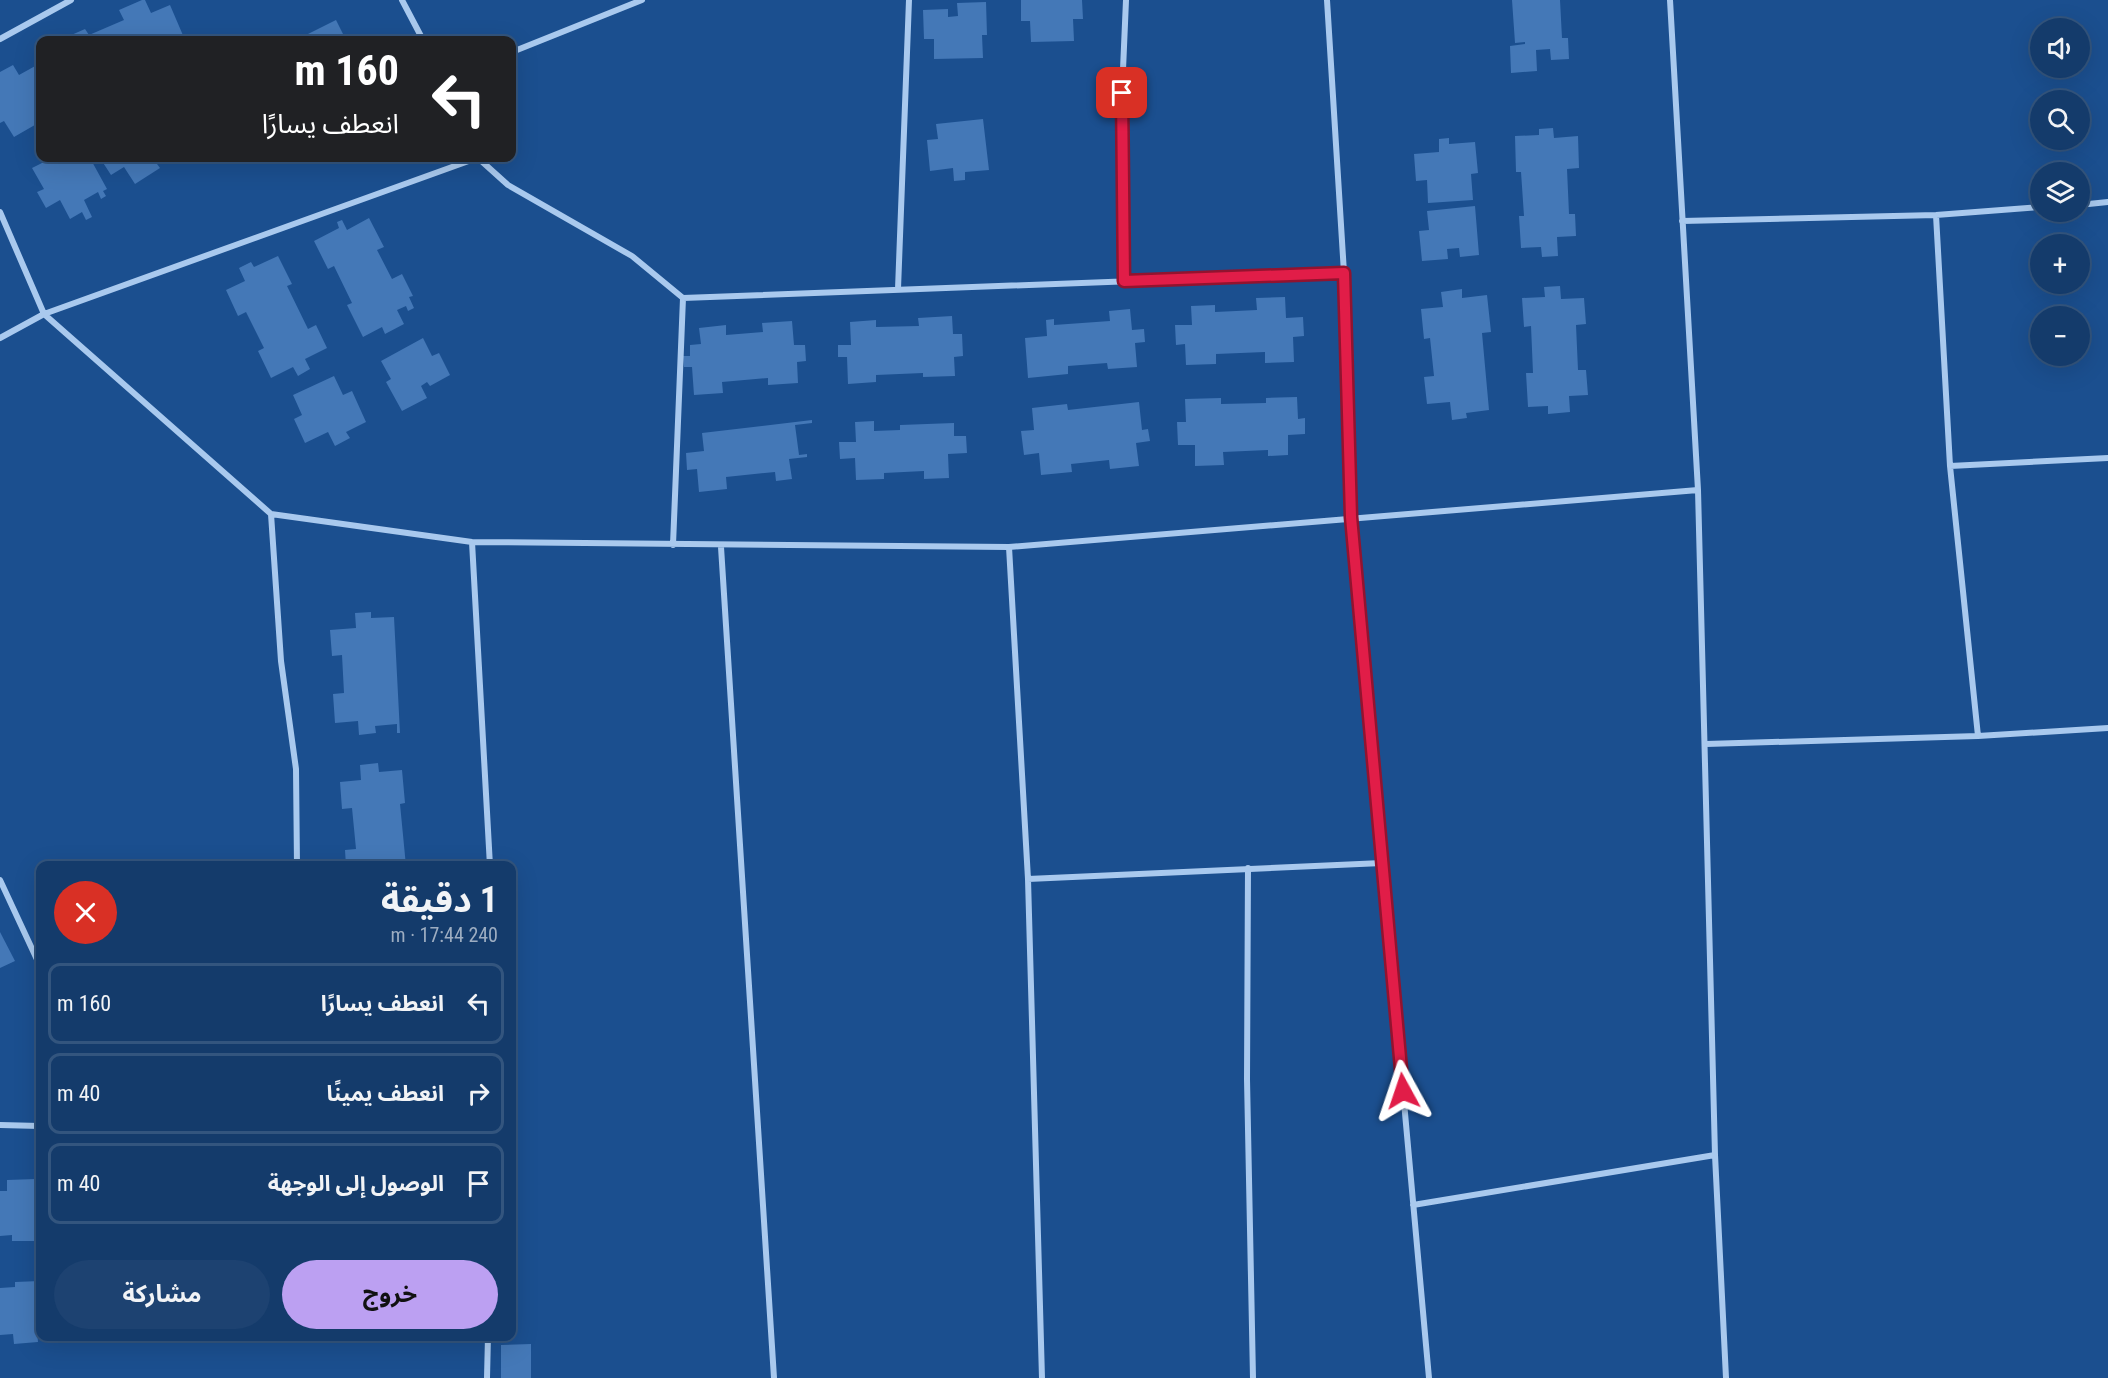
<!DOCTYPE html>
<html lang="ar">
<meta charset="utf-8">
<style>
body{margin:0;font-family:"Roboto Condensed","Noto Sans Arabic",sans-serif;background:#1d4271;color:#f1f3f6;direction:rtl;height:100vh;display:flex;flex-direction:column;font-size:22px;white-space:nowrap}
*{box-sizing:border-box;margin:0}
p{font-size:20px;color:#9dadc1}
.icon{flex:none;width:33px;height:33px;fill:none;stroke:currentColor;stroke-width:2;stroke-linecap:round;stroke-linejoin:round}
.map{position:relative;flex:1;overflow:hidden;direction:ltr}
.panel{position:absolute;left:36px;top:861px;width:480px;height:480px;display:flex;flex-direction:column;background:#143b6b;border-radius:12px;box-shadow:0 6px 24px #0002,0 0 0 2px #33557e;direction:rtl}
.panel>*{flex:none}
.hud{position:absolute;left:36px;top:36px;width:480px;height:126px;border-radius:12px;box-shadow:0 6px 24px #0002,0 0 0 2px #33557e;direction:rtl;background:#202124;color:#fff;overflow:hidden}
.controls{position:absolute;left:2030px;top:18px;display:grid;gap:12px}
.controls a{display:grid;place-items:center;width:60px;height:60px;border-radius:50%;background:#143b6b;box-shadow:0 6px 24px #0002,0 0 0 2px #33557e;font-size:30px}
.pin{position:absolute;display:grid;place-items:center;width:51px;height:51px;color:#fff;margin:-26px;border-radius:12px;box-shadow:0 3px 9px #0006}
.me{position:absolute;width:66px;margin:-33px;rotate:355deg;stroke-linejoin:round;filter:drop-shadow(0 0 4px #0008)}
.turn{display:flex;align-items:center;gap:21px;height:126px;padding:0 18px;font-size:27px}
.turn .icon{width:78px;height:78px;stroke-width:2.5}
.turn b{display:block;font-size:42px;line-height:51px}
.round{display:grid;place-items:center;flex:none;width:63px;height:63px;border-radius:32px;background:#1d4271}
.overview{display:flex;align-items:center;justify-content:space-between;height:102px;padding:0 18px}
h1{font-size:36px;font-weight:700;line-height:45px}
.primary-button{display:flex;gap:12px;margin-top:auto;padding:12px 18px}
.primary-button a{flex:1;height:69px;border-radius:36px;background:#bca0f2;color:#111;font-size:24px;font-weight:700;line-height:69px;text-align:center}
.primary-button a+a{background:#1d4271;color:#f1f3f6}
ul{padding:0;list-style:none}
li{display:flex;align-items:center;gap:18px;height:81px;margin:0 12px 9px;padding:0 6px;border:3px solid #33557e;border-radius:12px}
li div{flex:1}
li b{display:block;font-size:22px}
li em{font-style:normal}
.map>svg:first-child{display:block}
.building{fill:#4478b7}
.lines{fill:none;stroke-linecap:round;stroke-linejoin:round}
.minor{stroke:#a9c9ee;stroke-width:6}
.route-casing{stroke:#92132f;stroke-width:15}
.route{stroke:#e11d48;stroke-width:10}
</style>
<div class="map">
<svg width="2108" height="1378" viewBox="0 0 2108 1378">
<rect width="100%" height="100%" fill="#1b4f8f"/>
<!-- building -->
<path class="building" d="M142 0H145L151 13 170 5 185 40H60L85 29 89 35 124 20 119 10Z
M1021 0H1082L1083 19H1073L1074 41 1031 42 1030 21H1021Z
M1512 0H1560L1562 38H1568L1569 59 1551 60 1550 49 1536 50 1537 71 1511 73 1510 46 1525 44V42L1515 43Z
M986 2 987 35H982L983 58 934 59V39H924L923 10 948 9V17L958 16 957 3Z
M336 20 345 38 303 40 302 37Z
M13 65 19 75 37 65 40 70V122L14 137 4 121 0 123V72Z
M983 119 989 170 965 172V180L954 181 953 168 930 171 927 140 938 139 936 124Z
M1553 128 1554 138 1578 136 1579 168 1567 169 1569 214H1575L1576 236 1557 237 1558 256 1542 257 1541 247 1521 248 1519 216H1524L1521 172H1516L1515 136 1539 135V129Z
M1449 138V144L1475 142 1478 173 1471 174 1473 200 1428 203 1427 180 1416 181 1414 154 1439 152V139Z
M52 158H90L107 189 103 191 106 196 101 199 98 192 84 200 92 217 86 220 82 212 70 219 60 200 46 208 37 192 44 189 32 168Z
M100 158H168L157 164 160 168 135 184 124 167 111 175Z
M1475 206 1479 255 1460 257 1459 248 1447 249 1448 259 1422 261 1419 231 1429 230 1427 211Z
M369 218 384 247 377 250 392 279 402 274 413 296 409 297 414 308 408 311 406 306 397 310 404 324 385 334 382 327 363 337 347 305 352 303 334 266 328 269 314 241 339 228 337 222 342 220 347 230Z
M278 256 292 284 287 286 308 329 316 325 327 348 305 359 310 369 298 376 293 367 271 378 258 351 264 348 246 312 238 316 226 290 245 281 239 268 251 262 254 267Z
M1560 286 1561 299 1584 298 1586 324 1576 325 1578 370H1586L1588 395 1569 396 1570 412 1548 414V406L1528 407 1526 373H1533L1531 326 1524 327 1522 298 1545 297 1544 287Z
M1462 289V298L1487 295 1491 332 1482 333 1489 410 1466 413 1467 418 1452 420 1450 402 1427 404 1424 377 1434 376 1430 338 1424 339 1421 309 1443 307 1441 292Z
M1285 297 1286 318 1303 317 1304 336 1293 337 1294 362 1265 363V352L1216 354V364L1186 365 1185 344 1176 345 1175 325H1192L1191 306 1215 305V312L1257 310 1256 298Z
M1130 309 1132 330 1144 329 1145 342 1135 343 1137 367 1108 369 1107 363 1068 366V374L1028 378 1025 338 1047 336 1046 320 1054 319V325L1110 321 1109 311Z
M952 316 953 334H962L963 356 954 357 955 376 923 377V373L876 375V382L848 384 847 357H838V345H851L850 322 876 320V327L919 326 918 318Z
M792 321 794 345H805L806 361 797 362 798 383 768 385V378L722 382 723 393 694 395 692 367H684L683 356H690V345L701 344 699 328 726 325V335L763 332 762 323Z
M423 338 432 356 439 353 450 375 430 386 427 382 421 386 427 398 402 411 386 382 391 379 381 361Z
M334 376 343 395 352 391 366 422 346 432 350 438 335 446 328 432 305 443 294 419 302 415 293 395Z
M1297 397 1298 419 1305 418V434L1288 435V455L1268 456V450L1223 452 1224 465 1195 466V445H1178L1177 422H1186L1185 399 1221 398V404L1266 403V398Z
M1139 402 1142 430 1148 429 1150 441 1136 443 1139 466 1110 469 1109 460 1071 464 1072 472 1041 475 1039 453 1024 455 1021 431 1034 430 1032 408 1067 404 1068 410Z
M812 420V423L795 425 799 455 807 454V457L789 459 792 479 776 481 775 472 726 477 727 489 699 492 697 469 687 470 686 453 704 451 702 433Z
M874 421V431L900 430V425L954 423V436H966L967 453 948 454 949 478 924 479V471L884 473V479L856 480 855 458 840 459 839 442H856L855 422Z
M371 612V618L394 617 400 733H397V724L375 726 376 733 359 735 358 721 335 723 333 694 344 693 342 655 332 656 330 630 356 628 355 613Z
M378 763 379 772 402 770 405 803 400 804 406 866H346L345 850 356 849 352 808 342 809 340 782 361 780 360 765Z
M0 932 15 961 0 968Z
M36 1179 37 1199H40V1241H12V1235L0 1236V1191H7V1180Z
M40 1281V1319H36L38 1342 14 1344 13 1334 0 1335V1288L15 1287V1282Z
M531 1344V1378H501V1345Z"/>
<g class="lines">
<!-- minor -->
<path class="minor" d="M402 0 423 40
M1327 0 1344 273 1351 517 1429 1378
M1670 0 1698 490 1715 1155 1726 1378
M0 39 71 0
M512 52 642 0
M478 158 508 185 632 256 683 298 673 545
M2079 205 2108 202
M0 212 44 314 271 514 472 542 1009 547 1698 490
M1936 215 1950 466 1978 736
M1682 221 1936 215 2040 207
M1124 281 1122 93 1126 0
M898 289 909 0
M683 298 1344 273
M0 338 44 314 477 158
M1950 466 2108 458
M271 514 281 661 296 769 297 866
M472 542 490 866
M721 547 774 1378
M1009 547 1028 879 1042 1378
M1706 744 1978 736 2108 728
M1248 868 1247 1079 1253 1378
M1028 879 1382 863
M0 880 40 966
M0 1125 40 1126
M1413 1205 1715 1155
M487 1378 488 1336"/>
</g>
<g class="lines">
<!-- route casing -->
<g class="route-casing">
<path id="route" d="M1122 93 1124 281 1344 273 1351 517 1403 1091"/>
</g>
<!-- route -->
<use href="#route" class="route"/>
</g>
</svg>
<div class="controls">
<a><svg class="icon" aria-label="sound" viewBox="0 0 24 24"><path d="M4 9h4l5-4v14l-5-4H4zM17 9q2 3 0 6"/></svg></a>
<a><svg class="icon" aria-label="search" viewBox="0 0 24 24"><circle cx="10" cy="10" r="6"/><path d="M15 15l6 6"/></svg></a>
<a><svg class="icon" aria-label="layers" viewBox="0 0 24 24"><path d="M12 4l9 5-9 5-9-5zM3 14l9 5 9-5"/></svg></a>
<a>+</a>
<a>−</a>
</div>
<div class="pin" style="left:1122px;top:93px;background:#d93025"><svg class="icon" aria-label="arrive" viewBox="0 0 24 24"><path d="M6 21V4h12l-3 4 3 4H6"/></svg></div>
<svg class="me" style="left:1403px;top:1091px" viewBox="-20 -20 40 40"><path d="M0-17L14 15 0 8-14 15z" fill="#e11d48" stroke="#fff" stroke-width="4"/></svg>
<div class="hud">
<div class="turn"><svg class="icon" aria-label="left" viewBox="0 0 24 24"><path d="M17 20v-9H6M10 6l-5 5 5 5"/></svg><div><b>160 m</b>انعطف يسارًا</div></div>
</div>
<section class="panel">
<div class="overview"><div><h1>1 دقيقة</h1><p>240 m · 17:44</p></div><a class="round" style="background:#d93025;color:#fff"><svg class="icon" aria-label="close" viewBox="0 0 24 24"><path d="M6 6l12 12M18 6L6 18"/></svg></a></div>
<ul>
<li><svg class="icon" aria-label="left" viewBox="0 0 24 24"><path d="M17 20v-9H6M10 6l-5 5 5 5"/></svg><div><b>انعطف يسارًا</b></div><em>160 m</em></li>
<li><svg class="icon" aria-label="right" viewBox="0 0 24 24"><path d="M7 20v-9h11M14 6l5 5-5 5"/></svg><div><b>انعطف يمينًا</b></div><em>40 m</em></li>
<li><svg class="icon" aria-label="arrive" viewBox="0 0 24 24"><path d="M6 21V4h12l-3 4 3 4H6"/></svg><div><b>الوصول إلى الوجهة</b></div><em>40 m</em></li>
</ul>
<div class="primary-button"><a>خروج</a><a>مشاركة</a></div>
</section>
</div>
